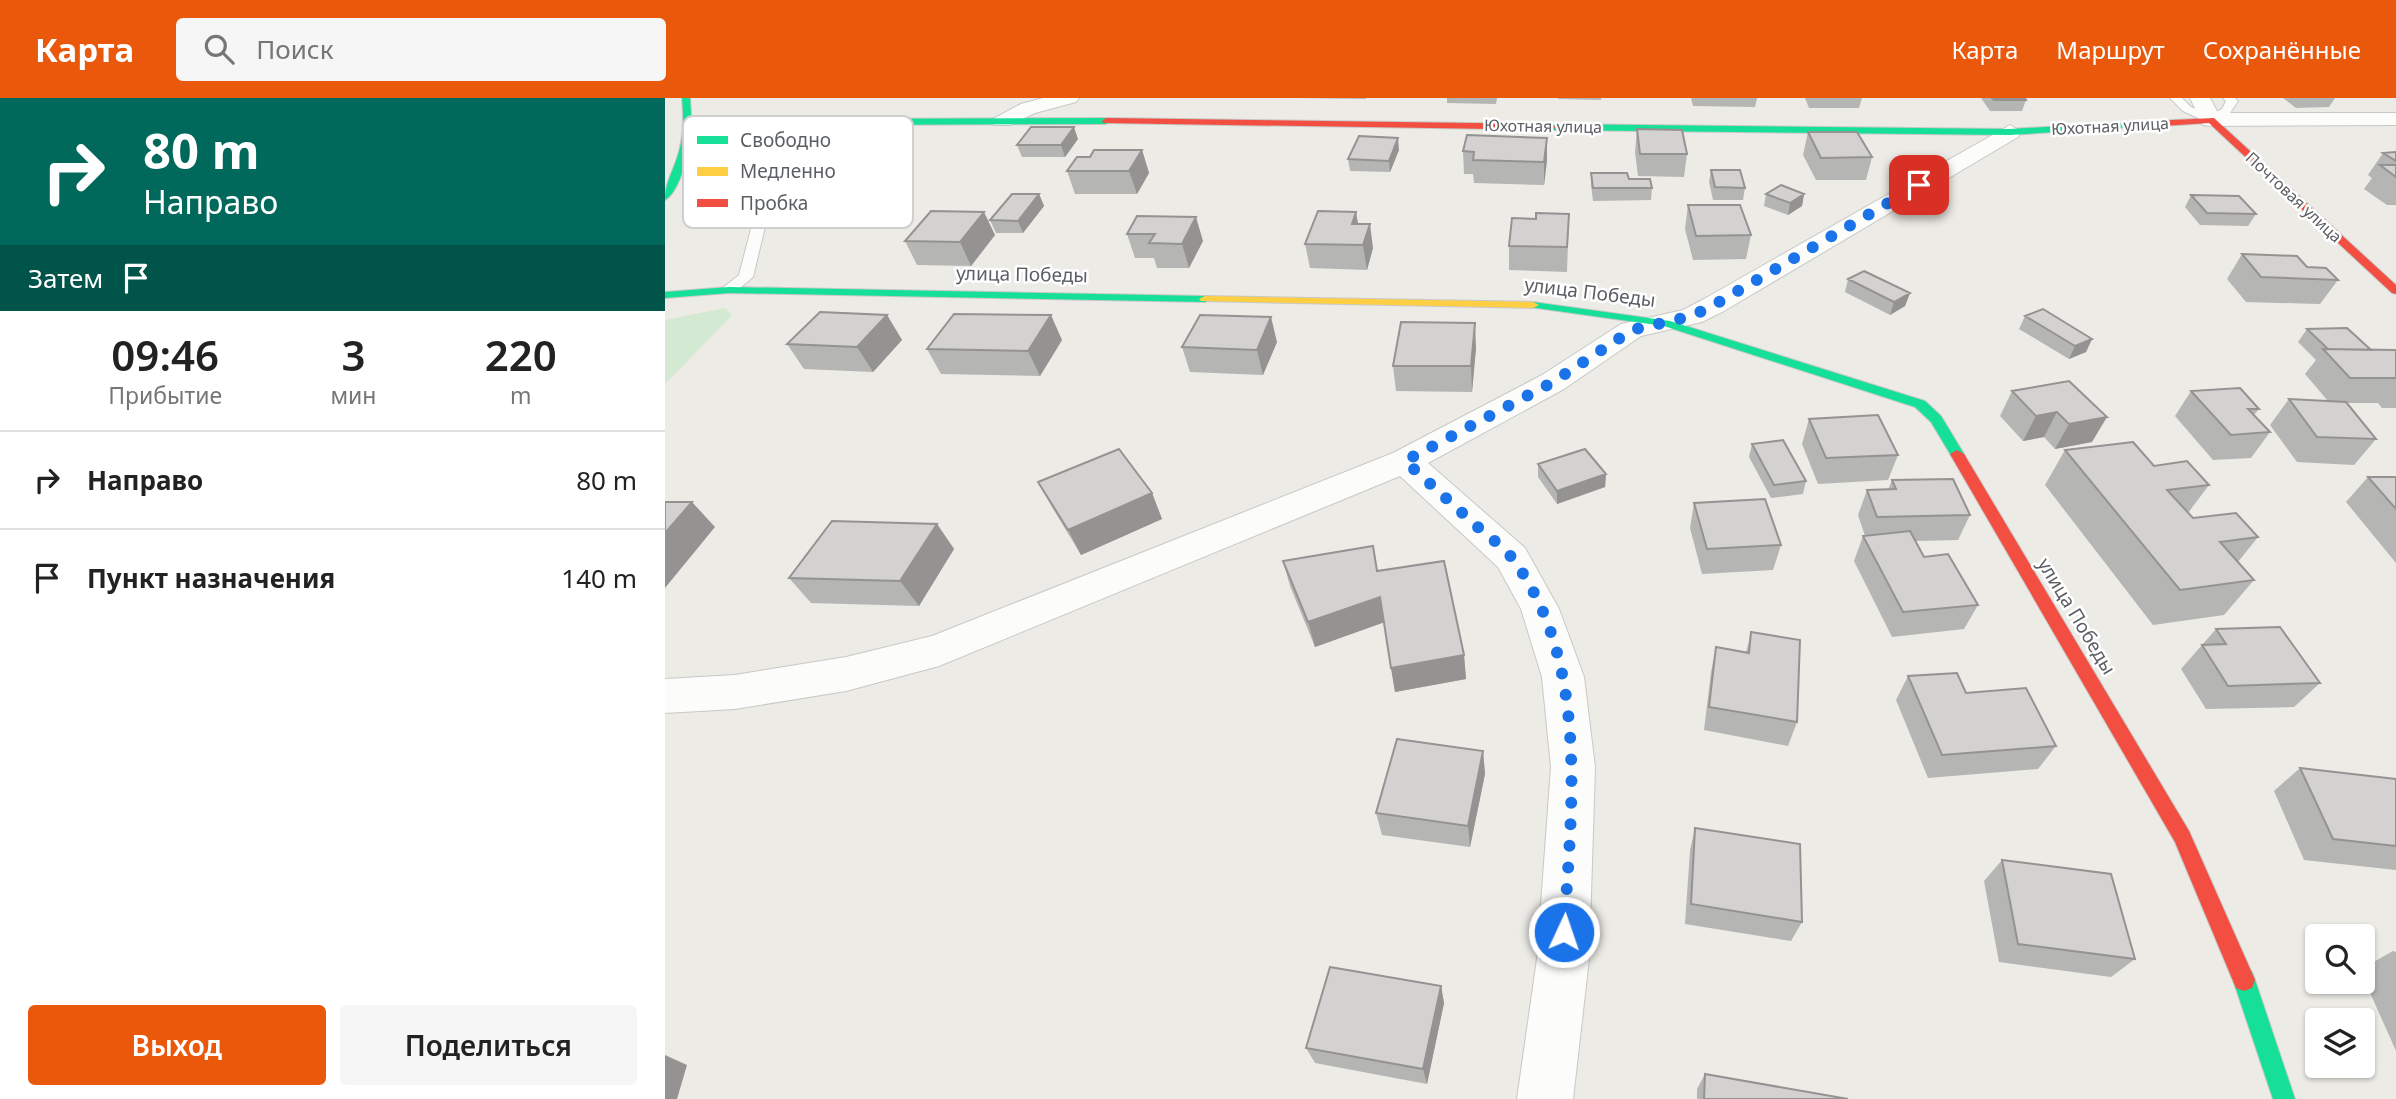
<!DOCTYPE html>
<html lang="ru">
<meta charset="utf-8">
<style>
body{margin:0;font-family:"Noto Sans",sans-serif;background:#f6f6f6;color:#222;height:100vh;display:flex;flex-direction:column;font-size:26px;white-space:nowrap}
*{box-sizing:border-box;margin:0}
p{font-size:23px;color:#767676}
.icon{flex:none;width:38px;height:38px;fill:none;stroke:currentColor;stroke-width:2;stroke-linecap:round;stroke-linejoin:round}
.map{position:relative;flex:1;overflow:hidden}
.drawer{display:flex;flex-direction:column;background:#fff;width:665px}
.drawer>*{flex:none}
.guide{background:#00695c;color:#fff;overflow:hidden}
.controls{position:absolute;left:1640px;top:826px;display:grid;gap:14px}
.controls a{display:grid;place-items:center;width:70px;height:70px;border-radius:7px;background:#fff;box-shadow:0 2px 5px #0004;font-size:35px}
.pin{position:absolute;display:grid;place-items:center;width:60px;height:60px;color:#fff;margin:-30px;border-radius:14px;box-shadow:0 4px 10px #0006}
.me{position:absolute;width:77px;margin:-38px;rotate:3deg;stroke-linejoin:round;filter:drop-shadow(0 0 5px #0008)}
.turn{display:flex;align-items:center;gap:24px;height:147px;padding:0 28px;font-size:32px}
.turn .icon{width:91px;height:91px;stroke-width:2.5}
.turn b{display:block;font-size:49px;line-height:60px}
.then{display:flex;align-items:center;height:66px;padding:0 28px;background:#0003;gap:14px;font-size:26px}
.eta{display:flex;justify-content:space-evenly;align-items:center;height:119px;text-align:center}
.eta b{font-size:42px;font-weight:600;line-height:49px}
.button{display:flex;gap:14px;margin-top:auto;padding:14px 28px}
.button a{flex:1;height:80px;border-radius:7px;background:#ea580c;color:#fff;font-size:28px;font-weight:600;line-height:80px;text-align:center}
.button a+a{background:#f6f6f6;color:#222}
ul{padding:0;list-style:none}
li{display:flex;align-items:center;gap:21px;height:98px;padding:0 28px;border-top:2px solid #e0e0e0}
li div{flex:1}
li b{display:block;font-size:26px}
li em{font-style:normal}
header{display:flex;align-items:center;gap:42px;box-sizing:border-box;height:98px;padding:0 35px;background:#ea580c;color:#fff}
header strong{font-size:33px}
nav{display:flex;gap:38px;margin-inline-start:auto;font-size:24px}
.search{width:490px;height:63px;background:#f6f6f6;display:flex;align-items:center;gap:18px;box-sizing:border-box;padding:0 24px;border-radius:7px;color:#767676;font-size:26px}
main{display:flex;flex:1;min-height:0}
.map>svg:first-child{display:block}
.green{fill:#d3e9d1}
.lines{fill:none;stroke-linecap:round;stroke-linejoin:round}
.lane-casing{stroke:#c8c8c6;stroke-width:2}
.street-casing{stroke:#c8c8c6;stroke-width:2}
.fast-casing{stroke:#c8c9c8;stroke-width:2}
.slow-casing{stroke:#c8c9c8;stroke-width:2}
.jam-casing{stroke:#c8c9c8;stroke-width:2}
.lane{fill:#fcfcfb;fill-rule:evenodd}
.street{fill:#fcfcfb;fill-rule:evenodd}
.fast{fill:#16e098;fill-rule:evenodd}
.slow{fill:#ffcf43;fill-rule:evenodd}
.jam{fill:#f24e42;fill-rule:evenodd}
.wall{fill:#b5b5b3}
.shaded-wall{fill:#949392}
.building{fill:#d3d2d0;stroke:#949392;stroke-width:2}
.route{stroke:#1a73e8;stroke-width:12;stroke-dasharray:0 21.6}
.labels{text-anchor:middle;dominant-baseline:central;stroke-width:5;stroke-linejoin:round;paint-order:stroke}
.far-street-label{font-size:16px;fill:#5b5f64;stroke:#fff}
.street-label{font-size:19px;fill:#5b5f64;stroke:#fff}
.key{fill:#fff;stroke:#cecfd0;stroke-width:2}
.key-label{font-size:19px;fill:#5b5f64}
</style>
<header>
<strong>Карта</strong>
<div class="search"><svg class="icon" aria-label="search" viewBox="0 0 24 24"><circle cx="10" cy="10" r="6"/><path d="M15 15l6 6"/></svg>Поиск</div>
<nav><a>Карта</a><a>Маршрут</a><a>Сохранённые</a></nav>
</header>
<main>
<section class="drawer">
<div class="guide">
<div class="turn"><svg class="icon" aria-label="right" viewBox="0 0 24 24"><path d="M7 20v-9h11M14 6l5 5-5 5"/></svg><div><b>80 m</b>Направо</div></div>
<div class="then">Затем<svg class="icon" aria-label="arrive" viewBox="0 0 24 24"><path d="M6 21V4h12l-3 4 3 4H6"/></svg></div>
</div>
<div class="eta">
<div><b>09:46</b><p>Прибытие</p></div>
<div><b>3</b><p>мин</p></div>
<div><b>220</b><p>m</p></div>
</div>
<ul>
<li><svg class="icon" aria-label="right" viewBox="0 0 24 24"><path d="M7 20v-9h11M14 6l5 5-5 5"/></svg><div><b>Направо</b></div><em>80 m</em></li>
<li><svg class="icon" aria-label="arrive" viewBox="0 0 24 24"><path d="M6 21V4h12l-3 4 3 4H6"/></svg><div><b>Пункт назначения</b></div><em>140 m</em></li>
</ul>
<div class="button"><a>Выход</a><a>Поделиться</a></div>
</section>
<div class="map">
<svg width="1731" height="1001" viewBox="0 0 1731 1001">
<rect width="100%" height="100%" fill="#ecebe6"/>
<!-- green -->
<path class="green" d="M60 210 67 217 0 286V222Z"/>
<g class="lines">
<!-- lane casing -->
<g class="lane-casing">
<path id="lane" d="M1505 0H1517L1526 9 1545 17 1557 11 1561 3 1558 0H1570L1573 3 1565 15 1546 26 1518 13Z
M123 31 133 34 116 62 88 179 69 195H59V189L74 177 104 62Z"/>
</g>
<!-- street casing -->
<g class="street-casing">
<path id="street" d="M378 0H414L411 4 370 15 345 27H329L326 22 356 6Z
M1525 0H1545L1553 15H1731V27L1546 28 1538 27Z
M1345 27 1356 34 1353 39 1059 213 1037 224 976 238 899 291 763 365 860 450 894 511 919 579 930 669 924 861 908 1001H852L872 861 886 669 877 579 856 511 833 469 735 378 274 568 181 593 70 611 0 615V581L70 577 181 559 267 538 728 355 877 277 956 226 1018 212 1039 201Z"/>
</g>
<!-- fast casing -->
<g class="fast-casing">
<path id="fast" d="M17 0H25L27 29 163 21 441 20 445 23 441 26 163 27 27 35C25 51 15 94 0 102 0 86 7 75 12 60 19 40 19 21 17 0Z
M1466 24 1469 25V29L1345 37 887 32 883 29 887 26 1345 31Z
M64 189 540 198 546 201 540 204 64 195 0 200V194Z
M868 204 1005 223 1260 303 1276 318 1299 356 1292 360 1287 359 1266 324 1250 309 999 228 864 209V205Z
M1579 871 1587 874 1590 882 1630 1001H1608L1568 882 1571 874Z"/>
</g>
<!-- slow casing -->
<g class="slow-casing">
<path id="slow" d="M540 198 868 204 874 207 868 210 536 203 534 201Z"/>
</g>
<!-- jam casing -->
<g class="jam-casing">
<path id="jam" d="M441 20 887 26 891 29 887 32 438 25 437 23Z
M1549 20 1731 187V196L1727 195 1544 25 1466 30 1462 27 1466 24Z
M1292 352 1299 356 1524 733 1590 882 1587 890 1579 893 1571 890 1510 744 1285 356Z"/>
</g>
<!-- lane -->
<use href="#lane" class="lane"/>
<!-- street -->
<use href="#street" class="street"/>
<!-- fast -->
<use href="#fast" class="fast"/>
<!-- slow -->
<use href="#slow" class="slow"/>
<!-- jam -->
<use href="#jam" class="jam"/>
</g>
<!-- wall -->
<path class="wall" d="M633 0H701V1Z
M782 0H832L831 6 782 5Z
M893 0H936V2L893 1Z
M1026 0H1092L1090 9 1028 8Z
M1140 0H1197L1194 10H1144Z
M1316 0H1360L1361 2 1357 13H1325Z
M1618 0H1670L1664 9 1631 10Z
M972 31 1022 56 1019 79 973 78 970 54Z
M1143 34 1207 59 1201 82H1151L1138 57Z
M882 40V62L879 87 809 85 808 76H799L798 53Z
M413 41 400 59H357L352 47Z
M477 52 484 75 472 96H410L402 73 425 59Z
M734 52 725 74 685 73 683 61Z
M1731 54V107H1722L1699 91 1707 80 1703 77 1718 55Z
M1046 72 1080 90 1078 102H1048L1044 84Z
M926 75 964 81 987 90 986 102 928 103 926 87Z
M374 96 379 108 358 135H331L325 122Z
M1101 96H1139L1137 108 1123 117 1099 108Z
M1526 97 1591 116 1583 128 1535 127 1520 109Z
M1023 107 1086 137 1081 161 1028 162 1020 131Z
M691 114 693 126 708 150 702 172 645 170 640 146Z
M904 116 902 174 844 172V148L871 121Z
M472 118 538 143 524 170H492L489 160H470L462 136Z
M330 137 306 168 252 167 240 143Z
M1577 156 1642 169 1673 182 1655 206 1581 204 1562 181Z
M1183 181 1245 195 1240 208 1225 217 1180 194Z
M222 217 237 242 208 274 139 271 122 246Z
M1360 218 1427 241 1421 254 1404 261 1354 231Z
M1642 231 1706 252H1731V310H1717L1713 305H1682L1711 341 1689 367 1632 364 1605 327 1624 301 1663 303 1640 276 1651 262 1633 244Z
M397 242 375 278 276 276 262 251Z
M612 244 598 277 525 274 517 249Z
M811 250 807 294 731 293 728 268Z
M1404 283 1427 344 1390 351 1379 339 1358 343 1335 318 1347 293Z
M1526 293 1594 311 1589 317 1605 334 1586 360 1548 362 1510 318Z
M1144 321 1233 357 1223 382 1153 386 1137 346Z
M1087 346 1141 383 1138 396 1106 400 1084 359Z
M1400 352 1489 368 1544 387 1523 415 1528 420 1593 439 1573 464 1589 482 1559 517 1488 527 1380 387Z
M873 366 941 376 940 389 892 406 873 379Z
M1703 379H1731V465L1681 404Z
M1227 382 1305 417 1293 442 1250 443 1259 459 1313 507 1299 531 1227 539 1189 463 1198 438H1200L1193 417 1202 392H1223Z
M373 384 487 395 497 421 416 457 387 409Z
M1029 405 1116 447 1108 472 1037 476 1025 430Z
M272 426 289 451 254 508 146 505 124 480Z
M618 463 712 473 799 557 801 581 730 594 719 524 650 549 625 488Z
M1551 531 1655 585 1629 609 1541 611 1516 571Z
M1086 534 1132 624 1123 648 1039 632 1046 574 1051 549 1081 555Z
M1243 578 1301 595 1391 648 1373 671 1263 680 1231 602Z
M818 653 820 676 805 749 717 737 711 715Z
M1635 670 1731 681V772L1639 762 1609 693Z
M1030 730 1137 824 1126 843 1020 826 1025 752Z
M1337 762 1470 861 1446 879 1334 864 1319 783Z
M1728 853 1731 854V953L1698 879V870Z
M776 888 779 905 762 986 650 965 641 950Z
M1040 976 1183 1001H1032V991Z"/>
<!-- shaded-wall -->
<path class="shaded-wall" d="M409 29 413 41 400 59 396 47Z
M733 40 734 52 725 74 724 63Z
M882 40V62L879 87V64Z
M477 52 484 75 472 96 464 73Z
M374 96 379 108 358 135 353 123Z
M1139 96 1137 108 1123 117 1125 105Z
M319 114 330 137 306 168 295 144Z
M691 114 695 138 687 126Z
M531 119 538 143 524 170 517 146Z
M705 126 708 150 702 172 698 147Z
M1245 195 1240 208 1225 217 1229 204Z
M222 217 237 242 208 274 192 249Z
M386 217 397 242 375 278 363 253Z
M606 219 612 244 598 277 592 252Z
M810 225 811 250 807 294 806 268Z
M1427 241 1421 254 1404 261 1410 248Z
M1392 314 1379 339 1358 343 1371 318Z
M1442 319 1427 344 1390 351 1404 326Z
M941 376 940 389 892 406V393Z
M487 395 497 421 416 457 403 432Z
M27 404 50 429 0 490V435Z
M272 426 289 451 254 508 235 483Z
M715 499 720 524 650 549 643 524Z
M799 557 801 581 730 594 726 570Z
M818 653 820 676 805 749 803 728Z
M776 888 779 905 762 986 758 971Z
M0 957 22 967 12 1001H0Z"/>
<!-- building -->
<path class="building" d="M1327 0H1360L1361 2H1329Z
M366 29H409L396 47H352Z
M972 31 1017 32 1022 56H975Z
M1143 34H1192L1207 59 1156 60Z
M802 37 882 40 879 64 808 62 809 54 798 53Z
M694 38 733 40 724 63 683 61Z
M429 52H477L464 73H402L412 59H425Z
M1731 54V63L1718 55Z
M1715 67H1731V79Z
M1046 72H1075L1080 90 1050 89Z
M926 75H962L964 81H985L987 90H928Z
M1116 87 1139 96 1125 105 1101 96Z
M347 96H374L353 123 325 122Z
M1526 97 1574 98 1591 116 1542 115Z
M1023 107H1075L1086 137 1031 138Z
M266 113 319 114 295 144 240 143Z
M653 113 691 114 687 126H705L698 147 640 146Z
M871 115 904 116 902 149 844 148 847 120 871 121Z
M472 118 531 119 517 146 484 145 490 136H462Z
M1577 156 1632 158 1642 169 1661 170 1673 182 1596 179Z
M1199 173 1245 195 1229 204 1183 181Z
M1378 211 1427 241 1410 248 1360 218Z
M155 214 222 217 192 249 122 246Z
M289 216 386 217 363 253 262 251Z
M535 217 606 219 592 252 517 249Z
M736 224 810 225 806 268H728Z
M1682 230 1706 252 1663 251 1642 231Z
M1658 251 1731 252V280H1685Z
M1404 283 1442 319 1404 326 1392 314 1371 318 1347 293Z
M1575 290 1594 311H1583L1605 334 1566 337 1526 293Z
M1624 301 1681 304 1711 341 1652 339Z
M1213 317 1233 357 1161 360 1144 321Z
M1118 342 1141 383 1109 387 1087 346Z
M1468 344 1489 368 1522 363 1544 387 1502 392 1528 420 1571 415 1593 439 1555 444 1589 482 1515 492 1400 352Z
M454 351 487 395 403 432 373 384Z
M920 351 941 376 892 393 873 366Z
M1703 379H1731V411Z
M1288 381 1305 417 1212 419 1202 392 1231 391 1227 382Z
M1100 401 1116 447 1042 451 1029 405Z
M0 404H27L0 435Z
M167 423 272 426 235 483 124 480Z
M1245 433 1259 459 1283 456 1313 507 1238 514 1198 438Z
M708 448 712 473 779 463 799 557 726 570 715 499 643 524 618 463Z
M1615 529 1655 585 1563 588 1537 547 1561 546 1551 531Z
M1086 534 1135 542 1132 624 1044 609 1051 549 1084 555Z
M1292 575 1301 595 1361 590 1391 648 1277 657 1243 578Z
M732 641 818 653 803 728 711 715Z
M1635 670 1731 681V748L1668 741Z
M1030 730 1135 746 1137 824 1026 806Z
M1337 762 1446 776 1470 861 1353 846Z
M665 869 776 888 758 971 641 950Z
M1040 976 1183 1001H1039Z"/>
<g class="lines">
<!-- route -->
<path class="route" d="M899 834C906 712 926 565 847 460 839 449 825 440 815 431 790 408 765 386 740 363L888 284 967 232 1027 218 1049 207 1254 87"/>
</g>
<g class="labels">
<!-- far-street labels -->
<g class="far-street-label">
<text transform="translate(878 28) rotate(1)">Юхотная улица</text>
<text transform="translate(1445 28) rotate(-3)">Юхотная улица</text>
<text transform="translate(1629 99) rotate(43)">Почтовая улица</text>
</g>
<!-- street labels -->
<g class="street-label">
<text transform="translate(357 176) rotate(1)">улица Победы</text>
<text transform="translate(925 194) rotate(7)">улица Победы</text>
<text transform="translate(1412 518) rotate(59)">улица Победы</text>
</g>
</g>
<!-- legend -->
<rect x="18" y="18" width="230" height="112" rx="10" class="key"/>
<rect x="32" y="38" width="31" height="8" fill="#16e098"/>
<rect x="32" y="69" width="31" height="9" fill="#ffcf43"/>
<rect x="32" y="101" width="31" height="8" fill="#f24e42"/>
<g class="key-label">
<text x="75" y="49">Свободно</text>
<text x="75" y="80">Медленно</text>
<text x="75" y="112">Пробка</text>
</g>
</svg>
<div class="controls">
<a><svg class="icon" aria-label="search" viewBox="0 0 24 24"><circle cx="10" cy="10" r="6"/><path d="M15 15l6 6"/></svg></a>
<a><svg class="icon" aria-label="layers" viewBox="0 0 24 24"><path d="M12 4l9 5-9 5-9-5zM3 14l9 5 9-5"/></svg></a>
</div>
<div class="pin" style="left:1254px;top:87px;background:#d93025"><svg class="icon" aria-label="arrive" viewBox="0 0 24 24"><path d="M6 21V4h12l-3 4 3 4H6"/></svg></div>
<svg class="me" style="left:899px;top:834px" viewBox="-20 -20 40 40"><circle r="17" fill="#1a73e8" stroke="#fff" stroke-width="3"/><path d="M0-11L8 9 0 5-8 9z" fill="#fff"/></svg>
</div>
</main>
